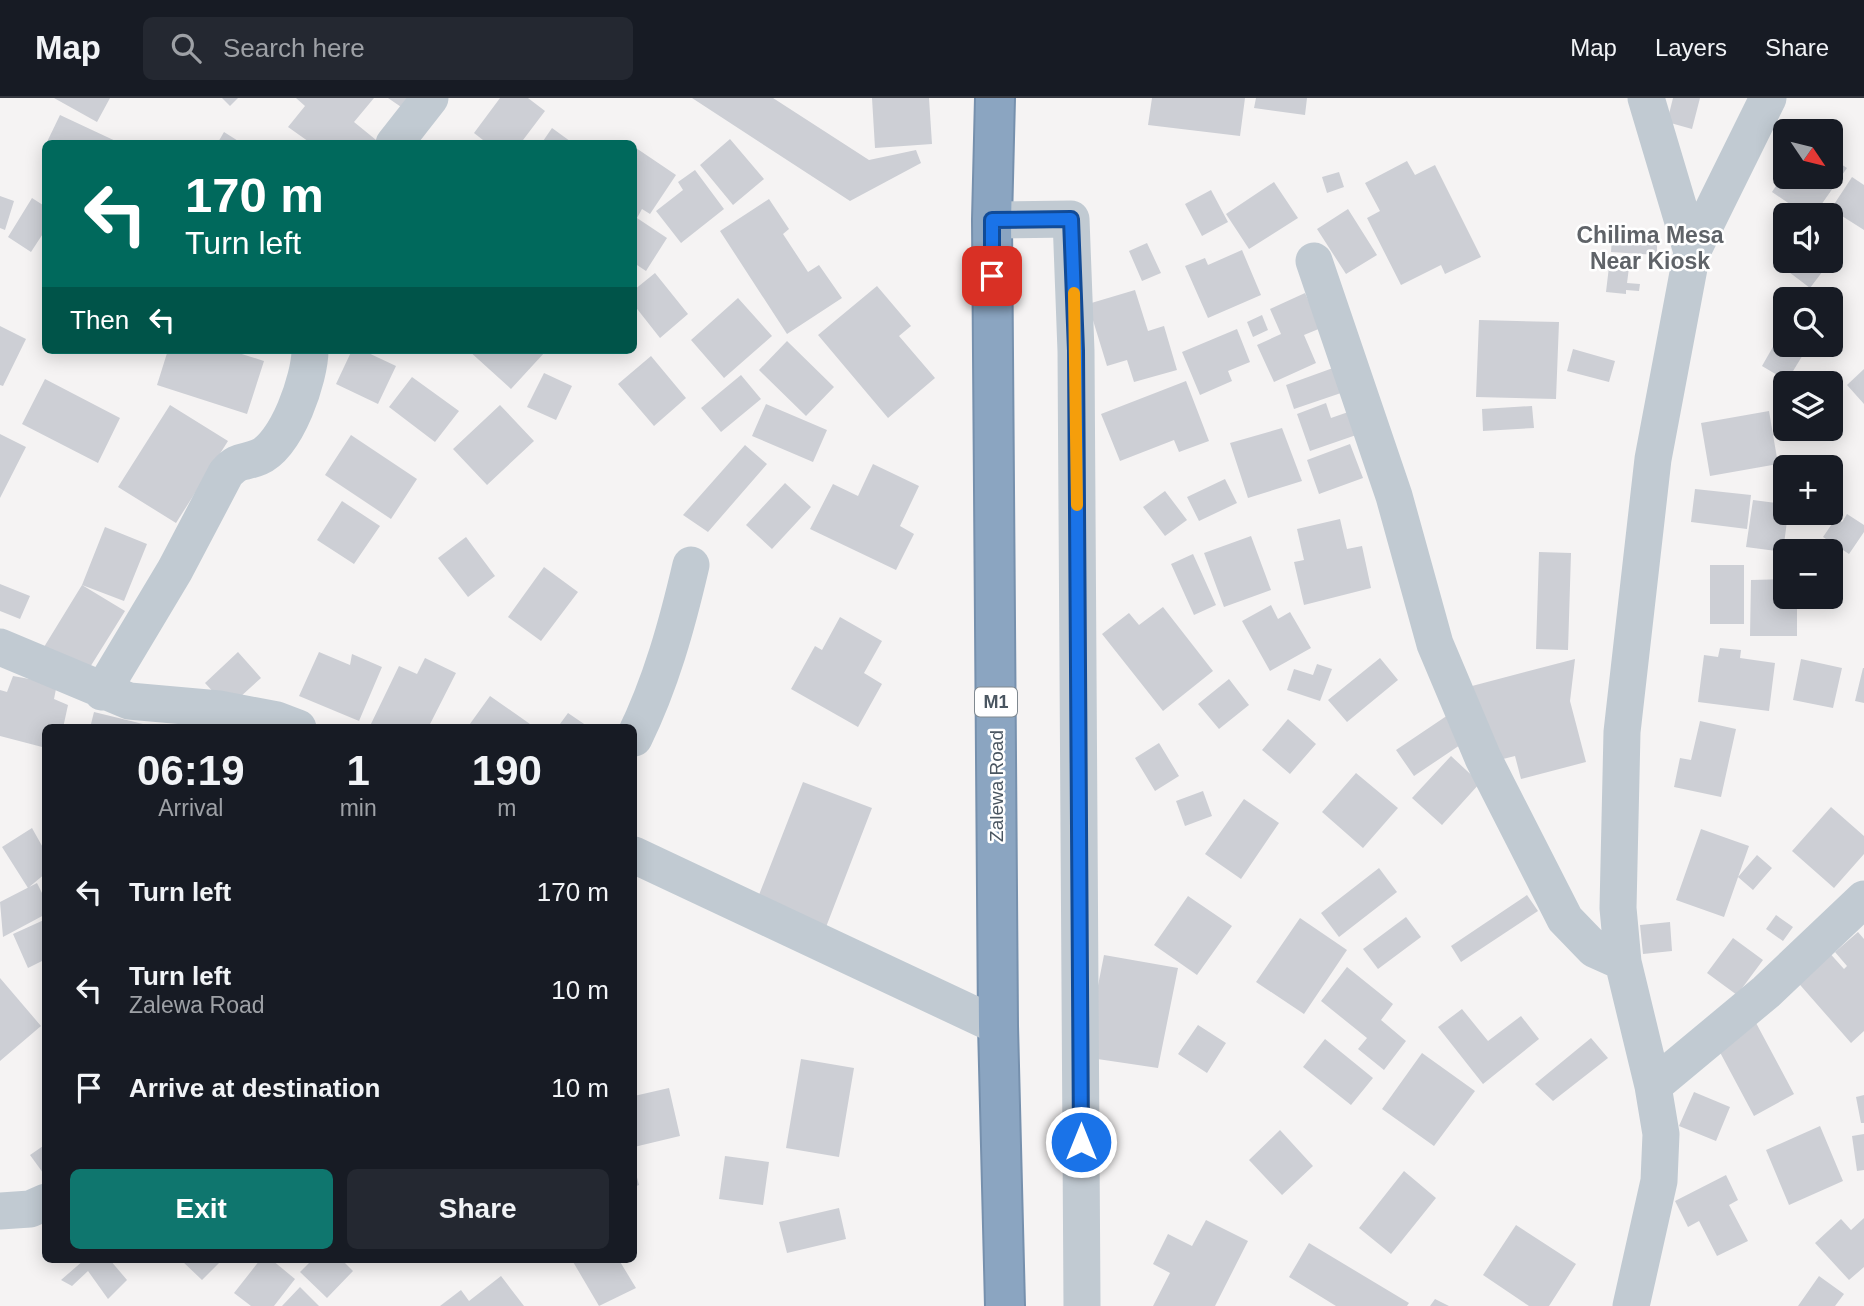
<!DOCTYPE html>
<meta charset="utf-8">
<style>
body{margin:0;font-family:Helvetica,sans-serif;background:#242831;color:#f1f3f6;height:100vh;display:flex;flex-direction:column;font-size:26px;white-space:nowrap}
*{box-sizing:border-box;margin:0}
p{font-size:23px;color:#9ea1a6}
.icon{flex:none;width:38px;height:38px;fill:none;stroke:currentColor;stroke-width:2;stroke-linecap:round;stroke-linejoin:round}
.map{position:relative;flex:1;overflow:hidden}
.details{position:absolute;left:42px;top:626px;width:595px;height:539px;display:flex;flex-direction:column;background:#171b24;border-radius:10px;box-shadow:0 4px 18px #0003}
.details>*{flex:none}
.top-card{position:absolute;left:42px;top:42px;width:595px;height:214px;border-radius:10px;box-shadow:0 4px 18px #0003;background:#00695c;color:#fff;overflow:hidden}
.needle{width:46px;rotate:125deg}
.buttons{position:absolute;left:1773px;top:21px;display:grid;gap:14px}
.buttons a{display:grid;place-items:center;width:70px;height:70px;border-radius:10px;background:#171b24;box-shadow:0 4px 18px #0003;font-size:35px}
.pin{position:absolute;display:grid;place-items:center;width:60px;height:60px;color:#fff;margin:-30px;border-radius:14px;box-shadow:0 4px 10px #0006}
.me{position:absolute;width:77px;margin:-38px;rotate:0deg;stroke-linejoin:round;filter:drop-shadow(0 0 5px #0008)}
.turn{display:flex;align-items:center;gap:24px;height:147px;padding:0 28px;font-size:32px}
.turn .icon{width:91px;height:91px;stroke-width:2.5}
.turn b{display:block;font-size:49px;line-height:60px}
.then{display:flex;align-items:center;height:66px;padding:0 28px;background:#0003;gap:14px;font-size:26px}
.eta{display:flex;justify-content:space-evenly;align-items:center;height:119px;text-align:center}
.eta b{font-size:42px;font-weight:700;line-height:49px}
.button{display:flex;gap:14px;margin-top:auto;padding:14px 28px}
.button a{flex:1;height:80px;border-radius:10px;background:#0f766e;color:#fff;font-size:28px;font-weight:700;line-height:80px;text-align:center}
.button a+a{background:#242831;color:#f1f3f6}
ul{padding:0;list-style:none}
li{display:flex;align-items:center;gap:21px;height:98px;padding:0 28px}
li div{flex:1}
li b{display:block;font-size:26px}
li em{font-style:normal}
header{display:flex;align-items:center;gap:42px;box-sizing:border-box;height:98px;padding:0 35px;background:#171b24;border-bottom:2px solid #363941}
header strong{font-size:33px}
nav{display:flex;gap:38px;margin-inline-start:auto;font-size:24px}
.search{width:490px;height:63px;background:#242831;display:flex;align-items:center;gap:18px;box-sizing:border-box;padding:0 24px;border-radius:10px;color:#9ea1a6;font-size:26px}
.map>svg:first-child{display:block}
.building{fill:#cdcfd5}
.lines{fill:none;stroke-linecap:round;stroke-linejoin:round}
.highway-casing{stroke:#7690ad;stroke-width:42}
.minor{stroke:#c1cad2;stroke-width:37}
.highway{stroke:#8ba5c1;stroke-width:38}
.route-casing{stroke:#114b97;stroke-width:18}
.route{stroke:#1a73e8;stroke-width:12}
.slow{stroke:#f59e0b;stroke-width:12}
.labels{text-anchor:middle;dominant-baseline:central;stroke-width:5;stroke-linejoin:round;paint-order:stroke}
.shield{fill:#fff;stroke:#808990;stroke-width:2}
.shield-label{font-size:18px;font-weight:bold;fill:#4a5661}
.street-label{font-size:19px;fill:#4a5661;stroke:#fff}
.quarter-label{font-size:23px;font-weight:bold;fill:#5f6368;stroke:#fff}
</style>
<header>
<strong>Map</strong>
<div class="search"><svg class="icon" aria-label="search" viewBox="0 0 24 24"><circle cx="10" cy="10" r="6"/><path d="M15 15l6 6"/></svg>Search here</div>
<nav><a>Map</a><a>Layers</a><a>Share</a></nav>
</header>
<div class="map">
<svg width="1864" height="1208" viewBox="0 0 1864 1208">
<rect width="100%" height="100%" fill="#f5f3f3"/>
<!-- building -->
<path class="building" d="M54 0H110L97 24Z
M222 0H238L230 8Z
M296 0H374L354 24 381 46H312L288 29 305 8Z
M388 0H418L407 13Z
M500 0H528L545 13 520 46H488L474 35Z
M692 0H773L869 62 916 52 921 65 850 103Z
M872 0H929L932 46 875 50Z
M1152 0H1245L1240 38 1148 27Z
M1256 0H1307L1305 17 1254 10Z
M1673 0H1700L1692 31 1667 24Z
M60 17 122 46H46Z
M552 30 574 46H541Z
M224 34 243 46H217Z
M730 41 764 81 733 107 700 67Z
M636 50 676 77 650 116 642 111 637 120 667 140 646 173 634 165V54Z
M1830 59 1847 70 1814 117H1806L1772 94 1785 74V79H1830Z
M1407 63 1415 77 1435 67 1481 159 1445 176 1441 167 1401 187 1367 120 1380 113 1365 85Z
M695 72 724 111 681 145 656 113 683 92 678 84Z
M1339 74 1344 89 1327 95 1322 79Z
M1852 79 1864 87V132L1831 111Z
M1274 84 1298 120 1249 151 1226 116Z
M1211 92 1228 124 1202 138 1185 106Z
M0 98 14 103 5 132 0 130Z
M32 100 46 109V131L31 154 8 139Z
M769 101 789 131 783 136 808 174 819 167 842 200 787 236 720 133Z
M1348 111 1377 157 1346 176 1317 131Z
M1612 140 1657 142V157L1611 154Z
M1147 145 1161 175 1142 183 1129 153Z
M1242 152 1261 197 1208 220 1185 168 1205 160 1208 167Z
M1830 153 1835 157 1810 190 1785 171 1792 163H1830Z
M1610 160 1630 162 1627 185 1640 186 1639 193 1626 192V196L1606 194Z
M655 175 688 216 660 240 634 207V192Z
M877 188 911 228 899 238 935 280 888 320 818 237Z
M1135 192 1148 233 1164 228 1177 272 1134 284 1127 262 1107 268 1088 206Z
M1305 195 1321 230 1304 237 1316 265 1274 284 1257 247 1281 236 1270 211Z
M738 200 772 238 724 280 691 242Z
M1262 217 1268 232 1253 239 1247 224Z
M1479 222 1559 224 1556 301 1476 299Z
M0 228 26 241 3 288 0 287Z
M1237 231 1250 264 1228 273 1232 283 1200 297 1182 254Z
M1778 240 1804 255 1787 283 1762 268Z
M787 243 834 289 806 318 759 272Z
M1573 251 1615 263 1609 284 1567 273Z
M168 252H229L264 263 247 316 157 287Z
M352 252H362L396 268 378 306 336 286Z
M468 252H496L499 255 501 252H543L545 254 511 291Z
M651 258 686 300 654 328 618 286Z
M1333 270 1341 295 1294 311 1286 287Z
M1864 271V306L1847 287Z
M544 275 572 288 556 322 527 309Z
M741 277 761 301 721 334 701 310Z
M412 279 459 313 435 344 389 309Z
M45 281 120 320 98 365 22 326Z
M1186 283 1209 343 1179 354 1174 342 1120 363 1101 316Z
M1326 305 1331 320 1354 312 1362 335 1310 353 1297 316Z
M766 306 827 332 813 364 752 338Z
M170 307 228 343 176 425 118 389Z
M500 307 534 343 487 387 453 351Z
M1532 308 1534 330 1483 333 1482 311Z
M1769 313 1778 366 1710 378 1701 325Z
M1282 330 1302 383 1248 400 1230 345Z
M0 336 26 349 0 400Z
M351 337 417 381 391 421 325 377Z
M1350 346 1363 380 1319 396 1307 362Z
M745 347 767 366 708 434 683 417Z
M873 366 919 388 900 428 914 436 896 472 810 431 833 386 858 398Z
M1225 381 1237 405 1199 423 1187 399Z
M785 385 811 409 772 451 746 427Z
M1695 391 1751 397 1747 431 1691 424Z
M1165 393 1187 422 1165 438 1143 409Z
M1753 402 1785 406V415H1788L1783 454 1746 449Z
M342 403 380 428 354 466 317 442Z
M1847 416 1864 427V434L1849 456 1823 439 1836 420 1842 424Z
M1340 421 1347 451 1362 448 1371 490 1304 507 1294 464 1304 462 1297 431Z
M105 429 147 446 124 503 82 487 125 513 87 574 44 549 82 487Z
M1251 438 1271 492 1224 509 1204 455Z
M466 439 495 478 468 499 438 460Z
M1539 454 1571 455 1568 552 1536 551Z
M1193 456 1216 507 1194 517 1171 466Z
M1710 467H1744V526H1710Z
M544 469 578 494 541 543 508 519Z
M1785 481V499H1797V538H1750L1751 482Z
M0 486 30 498 20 521 0 513Z
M1271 507 1278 521 1290 514 1311 550 1270 573 1242 523Z
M1163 509 1213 573 1163 613 1102 536 1129 515 1139 527Z
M840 519 882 543 864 575 882 586 858 629 791 591 815 548 822 552Z
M1720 550 1741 552 1740 560 1775 565 1769 613 1698 604 1704 557 1718 559Z
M238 554 261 580 228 610 205 585Z
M319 554 350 567 352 556 382 569 359 623 299 598Z
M425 560 456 575 428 630H369L399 568 417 576Z
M1380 560 1398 582 1347 624 1328 602Z
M1575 561 1570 603 1586 664 1521 681 1515 658 1491 664 1472 588Z
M1801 561 1842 570 1833 610 1793 602Z
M1317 566 1332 571 1320 603 1287 592 1294 571 1313 577Z
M1863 570H1864V605L1855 603Z
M13 578 57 586 54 601 68 607 63 630H46V650L0 638V592L7 594Z
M1229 581 1249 607 1219 631 1198 606Z
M490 598 530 626 527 630H467Z
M94 614 143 626 141 630H90Z
M568 615 590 630H557Z
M1448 617 1466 643 1414 678 1396 652Z
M1288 621 1316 646 1290 676 1262 652Z
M1700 623 1736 631 1721 699 1674 689 1680 660 1691 662Z
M1159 645 1179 678 1155 693 1135 660Z
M1451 658 1480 685 1442 727 1412 700Z
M1356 675 1398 710 1363 750 1322 714Z
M803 684 872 710 826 829 757 802Z
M1203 693 1212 718 1185 728 1176 703Z
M1244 701 1279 725 1241 781 1205 756Z
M1831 709 1864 738V756L1834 790 1792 753Z
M32 730 46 755V775L28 790 2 749Z
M1701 731 1749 748 1724 819 1676 802Z
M1757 757 1772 770 1753 792 1738 779Z
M1379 770 1397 794 1339 839 1321 815Z
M37 785 46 803V816L3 839 0 804Z
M1527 797 1538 813 1461 864 1451 848Z
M1188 798 1232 828 1197 877 1154 847Z
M1776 817 1793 829 1783 843 1766 831Z
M1406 819 1421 839 1378 871 1363 851Z
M1300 820 1347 852 1304 916 1256 884Z
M46 821V839L42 840 46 861 28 870 13 836Z
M1670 824 1672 853 1643 856 1640 827Z
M1858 834 1864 841V933L1851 945 1794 880 1826 851 1844 871 1847 868 1835 854Z
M1733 840 1763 862 1737 897 1707 875Z
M1104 857 1178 870 1158 970 1084 959Z
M1347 869 1393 906 1381 922 1406 943 1384 972 1358 951 1367 940 1321 903Z
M0 880 41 928 0 963Z
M1462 911 1488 943 1521 918 1539 941 1483 986 1438 929Z
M1755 923 1794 996 1754 1018 1715 945Z
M1198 927 1226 945 1207 975 1178 956Z
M1591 940 1608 960 1553 1003 1535 986Z
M1325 941 1373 980 1351 1007 1303 969Z
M1422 955 1475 993 1434 1048 1382 1011Z
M801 961 854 970 839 1059 786 1050Z
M669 990 680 1038 634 1049V998Z
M1694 994 1730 1009 1716 1043 1679 1028Z
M1864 997V1025H1861L1856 999Z
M1820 1028 1843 1083 1789 1107 1766 1052Z
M1280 1032 1313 1068 1282 1097 1249 1062Z
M1864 1036V1072L1857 1073 1852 1038Z
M46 1046V1079L30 1057Z
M725 1058 769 1064 763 1107 719 1101Z
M634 1068 639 1087 634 1089Z
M1404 1073 1436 1100 1391 1156 1359 1130Z
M1726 1077 1738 1102 1729 1107 1748 1143 1717 1158 1699 1123 1688 1129 1675 1103Z
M839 1110 846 1141 787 1155 779 1124Z
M1864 1120V1169L1849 1182 1815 1145 1841 1121 1851 1132Z
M1206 1122 1248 1143 1215 1208H1153L1170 1175 1153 1166 1168 1136 1192 1148Z
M1516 1127 1576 1166 1549 1208H1529L1483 1177Z
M1309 1145 1409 1205 1407 1208H1336L1289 1179Z
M84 1162H110L127 1182 108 1201 88 1173 72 1188 61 1182Z
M181 1162H222L202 1182Z
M260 1162H272L295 1181 274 1208H251L234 1195Z
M312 1162H342L353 1173 327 1200 300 1174Z
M572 1162H619L636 1190 599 1208Z
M501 1178 524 1208H440L461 1192 469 1203Z
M1819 1178 1844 1196 1835 1208H1798Z
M300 1189 319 1208H282Z
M1435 1201 1449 1208H1430Z"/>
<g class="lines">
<!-- highway casing -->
<g class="highway-casing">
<path id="highway" d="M995 0 992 122 998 928 1005 1208"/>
</g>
<!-- minor -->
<path class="minor" d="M1646 0 1692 154
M394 46 430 0
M992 122 1071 121 1076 253 1082 1208
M1314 163 1394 398 1435 546 1483 660 1565 821 1594 851 1623 864
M0 549 129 603 219 611 277 622 298 630
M102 594 175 472 226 375C240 360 243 366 259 359 287 347 310 280 310 252
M634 640C661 585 677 527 691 467
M634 757 998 928
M1653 988 1766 894 1864 801
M0 1113 30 1111 46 1104
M1631 1208 1659 1083 1661 1036 1653 988 1623 864 1618 810 1622 634 1653 361 1692 154 1768 0"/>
<!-- highway -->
<use href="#highway" class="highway"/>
</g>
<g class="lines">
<!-- route casing -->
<g class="route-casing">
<path id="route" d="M992 178V122L1071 121 1076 253 1081 1044"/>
</g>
<!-- route -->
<use href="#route" class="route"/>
<!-- slow -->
<path class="slow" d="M1074 195 1077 407"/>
</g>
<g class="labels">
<!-- shield labels -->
<rect class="shield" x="975" y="589.5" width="42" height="29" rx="5"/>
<g class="shield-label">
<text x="996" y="604">M1</text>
</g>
<!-- street labels -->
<g class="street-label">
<text transform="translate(996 688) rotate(-90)">Zalewa Road</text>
</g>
<!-- quarter labels -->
<g class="quarter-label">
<text x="1650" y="137">Chilima Mesa<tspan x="1650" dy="26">Near Kiosk</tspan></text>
</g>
</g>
</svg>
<div class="buttons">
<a><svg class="needle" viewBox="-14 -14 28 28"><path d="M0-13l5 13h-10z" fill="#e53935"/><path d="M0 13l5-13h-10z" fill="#9ea1a6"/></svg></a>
<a><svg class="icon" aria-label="sound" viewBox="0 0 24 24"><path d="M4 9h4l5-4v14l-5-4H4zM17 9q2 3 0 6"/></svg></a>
<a><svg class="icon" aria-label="search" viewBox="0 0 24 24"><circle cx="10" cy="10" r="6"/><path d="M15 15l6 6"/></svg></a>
<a><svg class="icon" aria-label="layers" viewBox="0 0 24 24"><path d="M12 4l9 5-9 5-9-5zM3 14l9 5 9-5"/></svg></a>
<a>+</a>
<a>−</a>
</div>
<div class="pin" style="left:992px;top:178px;background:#d93025"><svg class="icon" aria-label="arrive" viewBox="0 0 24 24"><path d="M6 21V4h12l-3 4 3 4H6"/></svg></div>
<svg class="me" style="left:1081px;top:1044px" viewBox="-20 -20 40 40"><circle r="17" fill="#1a73e8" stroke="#fff" stroke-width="3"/><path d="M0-11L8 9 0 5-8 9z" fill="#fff"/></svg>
<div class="top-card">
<div class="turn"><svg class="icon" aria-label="left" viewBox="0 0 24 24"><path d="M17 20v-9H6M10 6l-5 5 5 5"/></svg><div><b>170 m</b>Turn left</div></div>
<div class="then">Then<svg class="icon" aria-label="left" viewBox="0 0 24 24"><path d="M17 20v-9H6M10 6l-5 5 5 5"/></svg></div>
</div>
<section class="details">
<div class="eta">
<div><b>06:19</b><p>Arrival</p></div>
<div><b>1</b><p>min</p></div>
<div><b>190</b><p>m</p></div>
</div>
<ul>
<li><svg class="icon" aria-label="left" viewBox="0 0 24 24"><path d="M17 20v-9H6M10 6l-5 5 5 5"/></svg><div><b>Turn left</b></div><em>170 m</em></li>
<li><svg class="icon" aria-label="left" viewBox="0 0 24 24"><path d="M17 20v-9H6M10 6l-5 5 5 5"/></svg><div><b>Turn left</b><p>Zalewa Road</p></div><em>10 m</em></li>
<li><svg class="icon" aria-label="arrive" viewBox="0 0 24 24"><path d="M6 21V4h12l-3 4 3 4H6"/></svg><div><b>Arrive at destination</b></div><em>10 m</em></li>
</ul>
<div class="button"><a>Exit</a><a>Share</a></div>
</section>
</div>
